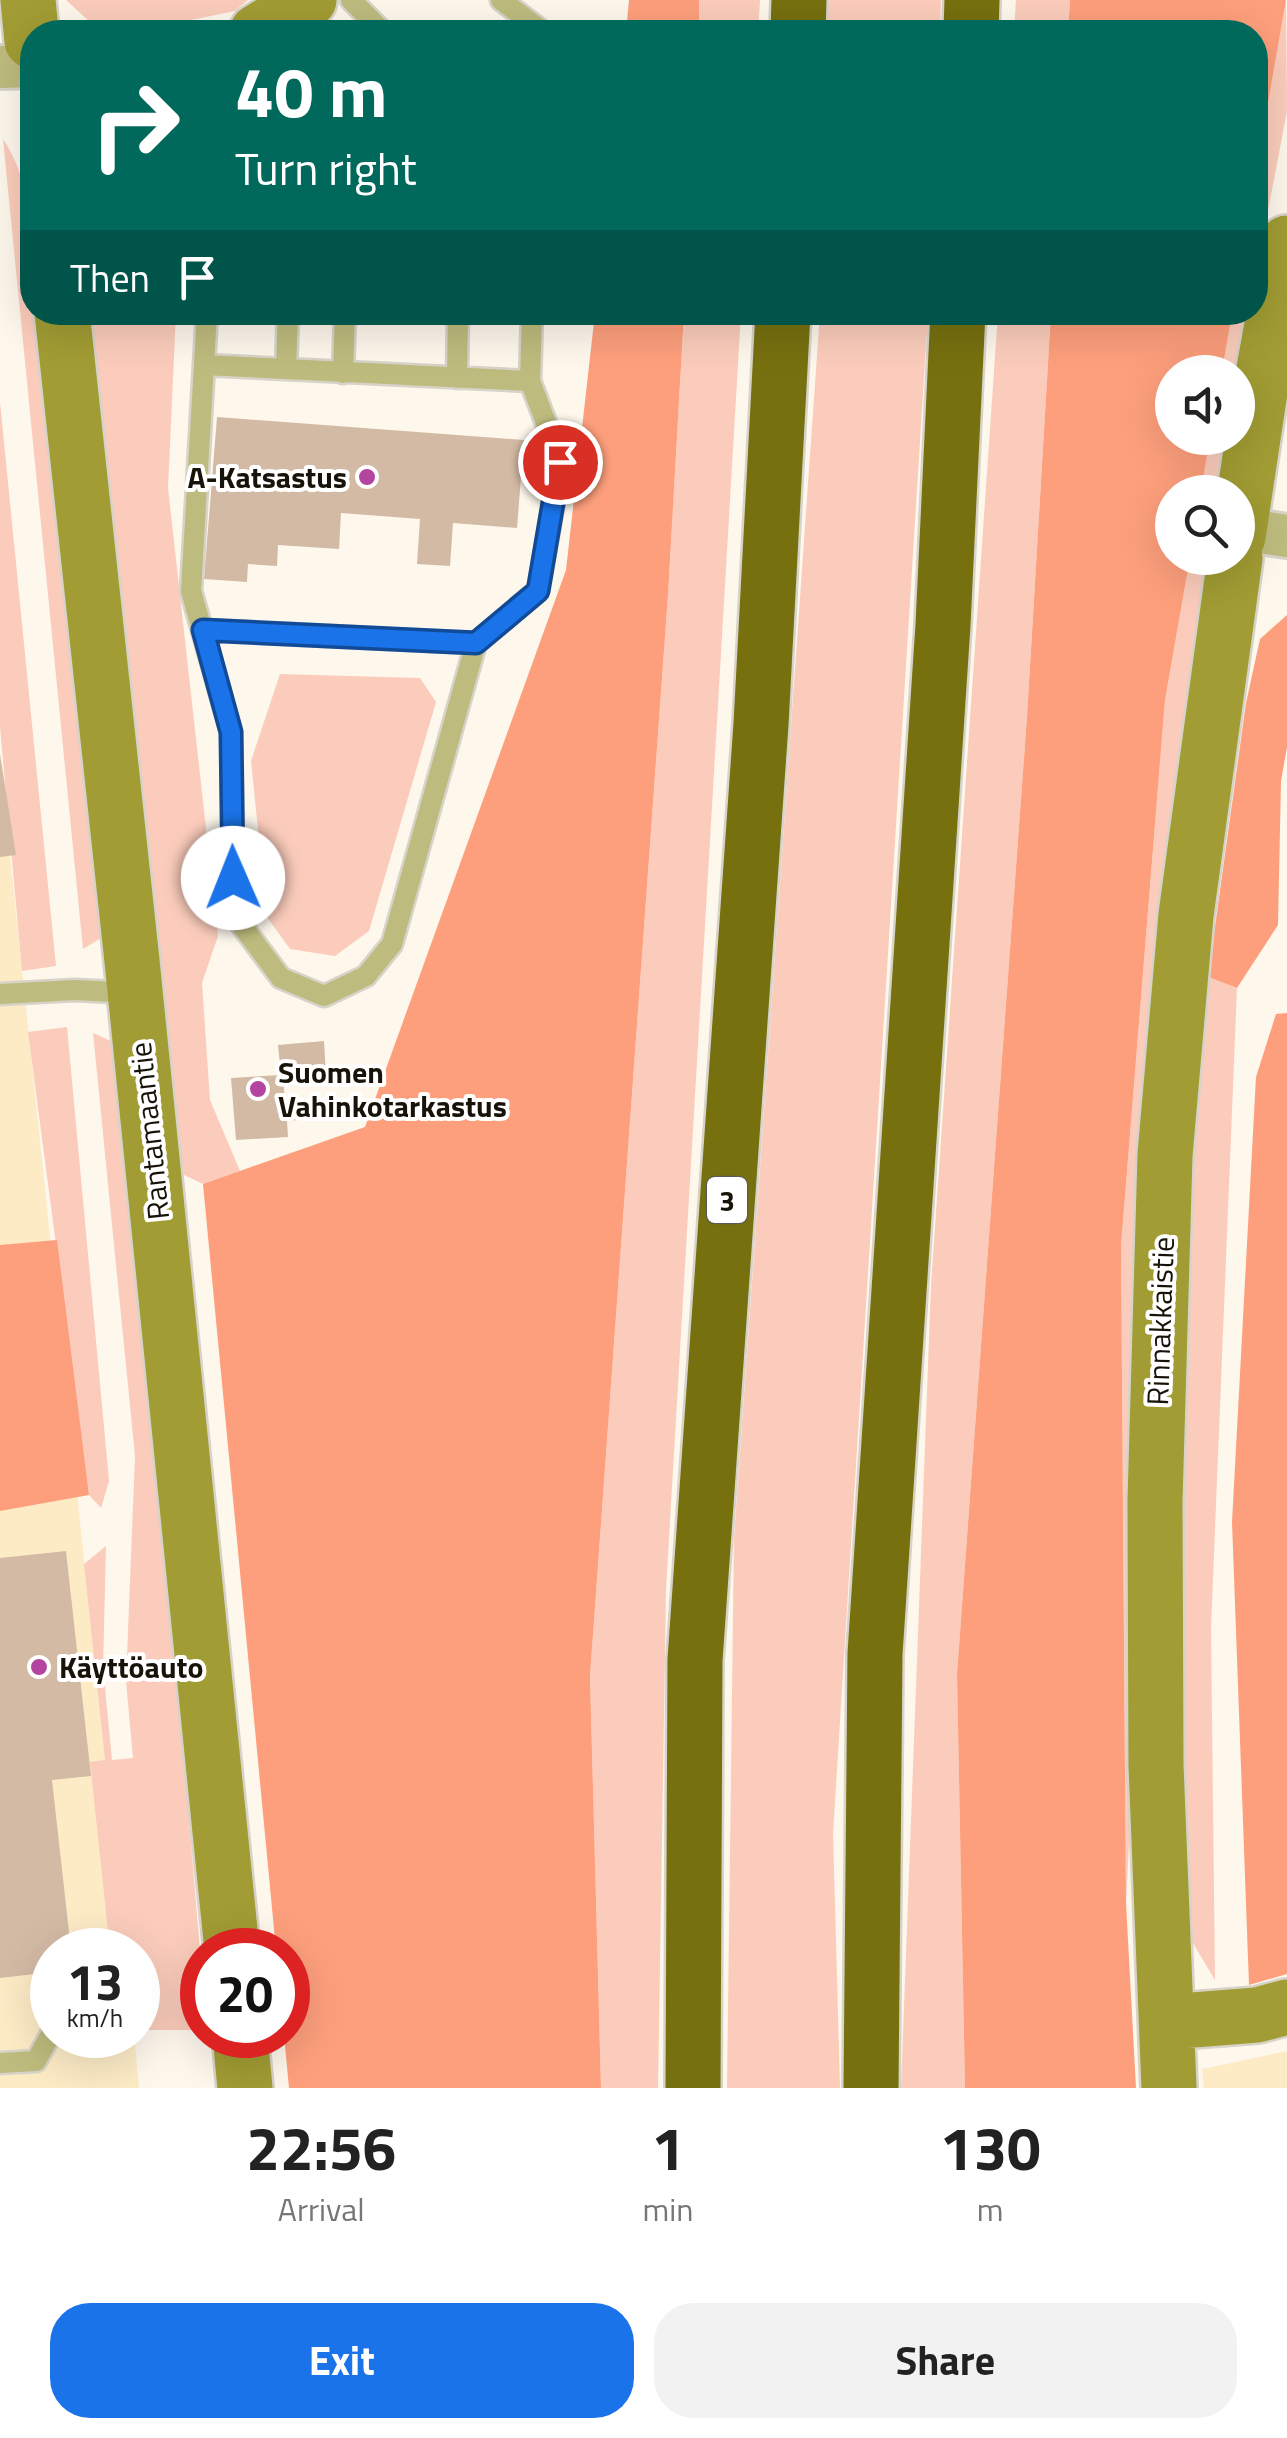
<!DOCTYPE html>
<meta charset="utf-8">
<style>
body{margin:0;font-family:"Titillium Web",sans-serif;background:#f2f2f2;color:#222;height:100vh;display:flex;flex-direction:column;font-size:38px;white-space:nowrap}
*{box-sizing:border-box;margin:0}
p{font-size:32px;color:#767676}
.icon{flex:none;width:55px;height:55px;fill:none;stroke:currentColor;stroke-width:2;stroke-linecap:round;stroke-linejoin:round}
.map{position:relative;height:2088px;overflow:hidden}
.details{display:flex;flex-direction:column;background:#fff;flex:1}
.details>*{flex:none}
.top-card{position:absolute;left:20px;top:20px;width:1248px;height:305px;border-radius:40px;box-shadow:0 10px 40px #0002;background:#00695c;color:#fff;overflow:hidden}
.buttons{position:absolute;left:1155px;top:355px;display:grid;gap:20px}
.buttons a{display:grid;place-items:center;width:100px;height:100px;border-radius:50%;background:#fff;box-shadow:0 10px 40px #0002;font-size:50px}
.speed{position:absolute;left:30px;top:1928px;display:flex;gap:20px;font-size:50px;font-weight:700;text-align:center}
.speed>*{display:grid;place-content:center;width:130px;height:130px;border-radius:50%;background:#fff;box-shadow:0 10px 40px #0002;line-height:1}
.speed small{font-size:25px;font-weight:400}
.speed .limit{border:15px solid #d22;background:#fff;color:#111}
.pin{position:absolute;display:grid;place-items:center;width:85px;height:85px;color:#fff;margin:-42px;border:5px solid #fff;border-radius:50%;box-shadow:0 2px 10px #0007}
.me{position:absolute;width:110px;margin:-55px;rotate:359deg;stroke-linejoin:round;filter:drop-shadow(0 0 8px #0008)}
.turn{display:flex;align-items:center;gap:35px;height:210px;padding:0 50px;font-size:45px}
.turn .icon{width:130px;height:130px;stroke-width:2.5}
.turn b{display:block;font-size:70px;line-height:85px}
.then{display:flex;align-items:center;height:95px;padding:0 50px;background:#0003;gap:20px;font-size:38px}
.eta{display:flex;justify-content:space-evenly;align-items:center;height:170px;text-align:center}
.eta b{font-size:60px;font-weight:700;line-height:70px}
.primary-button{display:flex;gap:20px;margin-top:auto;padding:20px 50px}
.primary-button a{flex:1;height:115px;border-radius:40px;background:#1a73e8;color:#fff;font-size:40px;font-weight:700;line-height:115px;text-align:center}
.primary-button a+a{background:#f2f2f2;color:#222}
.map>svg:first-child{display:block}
.built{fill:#fdebc6}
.green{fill:#fbccbb}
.forest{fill:#fd9f7c}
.building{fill:#d3baa5}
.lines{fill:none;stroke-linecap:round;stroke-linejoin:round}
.lane-casing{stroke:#d8d3c8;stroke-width:25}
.street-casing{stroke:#d8d3c8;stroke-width:48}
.secondary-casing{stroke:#d8d3c8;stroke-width:60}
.highway-casing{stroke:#d8d3c8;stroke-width:60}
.lane{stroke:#bdbb7d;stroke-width:20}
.street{stroke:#bdbb7d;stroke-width:42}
.secondary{stroke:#a19c33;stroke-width:55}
.highway{stroke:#76700f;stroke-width:55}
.route-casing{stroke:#114b97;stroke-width:25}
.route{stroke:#1a73e8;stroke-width:18}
.poi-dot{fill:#b344a0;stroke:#fff;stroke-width:4}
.labels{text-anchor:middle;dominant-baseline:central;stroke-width:8;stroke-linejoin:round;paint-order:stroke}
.shield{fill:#fff;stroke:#5d5a53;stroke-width:2.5}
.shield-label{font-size:28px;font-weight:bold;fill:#181309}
.poi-label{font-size:30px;font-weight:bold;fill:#181309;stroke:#fff;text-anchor:start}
.street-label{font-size:30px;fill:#181309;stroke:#fff}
</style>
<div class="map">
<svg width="1287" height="2088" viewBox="0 0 1287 2088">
<rect width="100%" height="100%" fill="#fdf7ec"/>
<!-- built -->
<path class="built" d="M0 760 125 1950H52V2035H134L139 2088H0Z
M1287 2051V2088H1204L1202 2069Z"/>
<!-- green -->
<path class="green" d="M66 0H248L235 11 147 29 91 23Z
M699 0H760L758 32H699Z
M828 0H941L940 32H828Z
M1016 0H1070L1068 32H1014Z
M1286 0 1287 111 1255 279V178Z
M3 139C37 190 32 254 32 312L39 313 101 938 83 949Z
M87 313H176L168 488 218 936 202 983 210 1100 240 1171 203 1184 180 1173Z
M684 313H741L666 1589 658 2088H601L590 1676 668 595Z
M820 313H928L833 1833 840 2088H727L734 1538Z
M998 313H1051L1027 717 957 1674 965 2088H901L931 1285Z
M1232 313H1249L1238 372H1222Z
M0 402 56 966 22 971 0 727Z
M1210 438H1229L1221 492H1201Z
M1190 558H1211L1170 836 1133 1255 1137 1691 1126 1903 1121 1246 1165 700Z
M280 674 420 678 436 702 369 931 335 956 290 949 267 917 251 761Z
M1208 977 1237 988 1211 1628 1215 1980 1185 1930 1179 1314Z
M67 1027 109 1481 101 1508 89 1495 28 1032Z
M93 1033 113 1042 162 1500 202 1974V2019L192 2030H138V1950H110L90 1762 105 1760 84 1564 106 1546 103 1667 112 1760 133 1758 126 1681 135 1456Z"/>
<!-- forest -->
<path class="forest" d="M629 0H699V32H626Z
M1070 0H1286L1255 178V32H1068Z
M595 313H684L668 595 590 1676 601 2088H289L284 2035H288V1950H276L203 1184 365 1127 566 570Z
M1051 313H1232L1222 372H1172V438H1210L1201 492H1172V558H1190L1165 700 1121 1246 1126 1903 1136 2088H965L957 1674 1027 717Z
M1287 615V747L1281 781 1278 925 1237 988 1208 977 1246 703 1260 639Z
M1287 1013V1974L1249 1985 1232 1522 1256 1077 1276 1014Z
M57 1240 89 1495 0 1511V1245Z"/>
<!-- building -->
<path class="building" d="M217 417 524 440 517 528 453 523 450 566 417 564 420 519 341 513 339 549 278 545 277 566 248 564 247 582 204 579Z
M0 754 16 855 0 857Z
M324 1041 326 1075 283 1078 285 1101 308 1100 310 1119 287 1121 288 1137 236 1140 231 1078 281 1075 278 1045Z
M66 1551 91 1776 52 1780 71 1950H52V1972L0 1978V1558Z"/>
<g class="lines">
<!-- lane casing -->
<g class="lane-casing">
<path id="lane" d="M351 0 383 32
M501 0 538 28V32
M207 312 191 591 231 732 234 915 281 978 324 996 366 976 392 944 476 643 538 591 561 462 530 381 532 312
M204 365 530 381
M286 369 288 312
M343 373 345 312
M457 378 458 312
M203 630 476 643
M0 994 75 990 133 993
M0 2063 36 2061 52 2032"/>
</g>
<!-- street casing -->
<g class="street-casing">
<path id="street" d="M0 67 32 66
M1239 529 1287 536"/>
</g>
<!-- secondary casing -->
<g class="secondary-casing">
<path id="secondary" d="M28 0 32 41
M257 32 309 0
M62 312 132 961 232 1950
M1238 537 1261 385 1287 243
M1167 2022 1257 2015 1287 2007
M240 2035 245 2088
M1169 2088 1156 1765 1155 1501 1165 1155 1186 915 1235 558"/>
</g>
<!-- highway casing -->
<g class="highway-casing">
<path id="highway" d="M798 32 799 0
M971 32 972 0
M693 2088 695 1660 761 724 783 312
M871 2088 875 1654 943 625 958 312"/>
</g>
<!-- lane -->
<use href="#lane" class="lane"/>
<!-- street -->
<use href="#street" class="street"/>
<!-- secondary -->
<use href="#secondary" class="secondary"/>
<!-- highway -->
<use href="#highway" class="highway"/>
</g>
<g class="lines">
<!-- route casing -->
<g class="route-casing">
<path id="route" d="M233 878 231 732 203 630 476 643 538 591 560 462"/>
</g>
<!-- route -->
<use href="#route" class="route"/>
</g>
<!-- markers -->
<g class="poi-dot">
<circle cx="367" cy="477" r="10"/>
<circle cx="258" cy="1089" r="10"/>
<circle cx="39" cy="1667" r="10"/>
</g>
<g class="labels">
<!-- shield labels -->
<rect class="shield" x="707" y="1177" width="40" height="46" rx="8"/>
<g class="shield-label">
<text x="727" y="1200">3</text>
</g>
<!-- poi labels -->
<g class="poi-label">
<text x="347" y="477" text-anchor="end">A-Katsastus</text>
<text x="278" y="1072">Suomen<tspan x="278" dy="34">Vahinkotarkastus</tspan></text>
<text x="59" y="1667">Käyttöauto</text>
</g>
<!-- street labels -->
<g class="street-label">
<text transform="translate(149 1131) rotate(-96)">Rantamaantie</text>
<text transform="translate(1160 1321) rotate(-88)">Rinnakkaistie</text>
</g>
</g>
</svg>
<div class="buttons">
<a><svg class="icon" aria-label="sound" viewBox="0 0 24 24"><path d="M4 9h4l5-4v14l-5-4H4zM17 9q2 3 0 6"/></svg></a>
<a><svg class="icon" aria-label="search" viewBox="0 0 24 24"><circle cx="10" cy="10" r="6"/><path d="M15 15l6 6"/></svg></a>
</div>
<div class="speed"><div>13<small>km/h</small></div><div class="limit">20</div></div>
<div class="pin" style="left:560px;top:462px;background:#d93025"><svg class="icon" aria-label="arrive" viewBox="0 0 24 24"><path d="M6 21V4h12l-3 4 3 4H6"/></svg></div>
<svg class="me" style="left:233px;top:878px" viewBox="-20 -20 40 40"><circle r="19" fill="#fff"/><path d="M0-13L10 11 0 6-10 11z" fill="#1a73e8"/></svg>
<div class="top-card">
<div class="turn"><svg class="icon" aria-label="right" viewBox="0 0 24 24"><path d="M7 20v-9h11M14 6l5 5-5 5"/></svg><div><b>40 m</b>Turn right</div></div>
<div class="then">Then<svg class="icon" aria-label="arrive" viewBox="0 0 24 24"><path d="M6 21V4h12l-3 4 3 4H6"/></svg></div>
</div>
</div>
<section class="details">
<div class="eta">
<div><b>22:56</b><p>Arrival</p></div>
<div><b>1</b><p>min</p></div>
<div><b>130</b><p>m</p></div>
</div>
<div class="primary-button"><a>Exit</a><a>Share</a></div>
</section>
